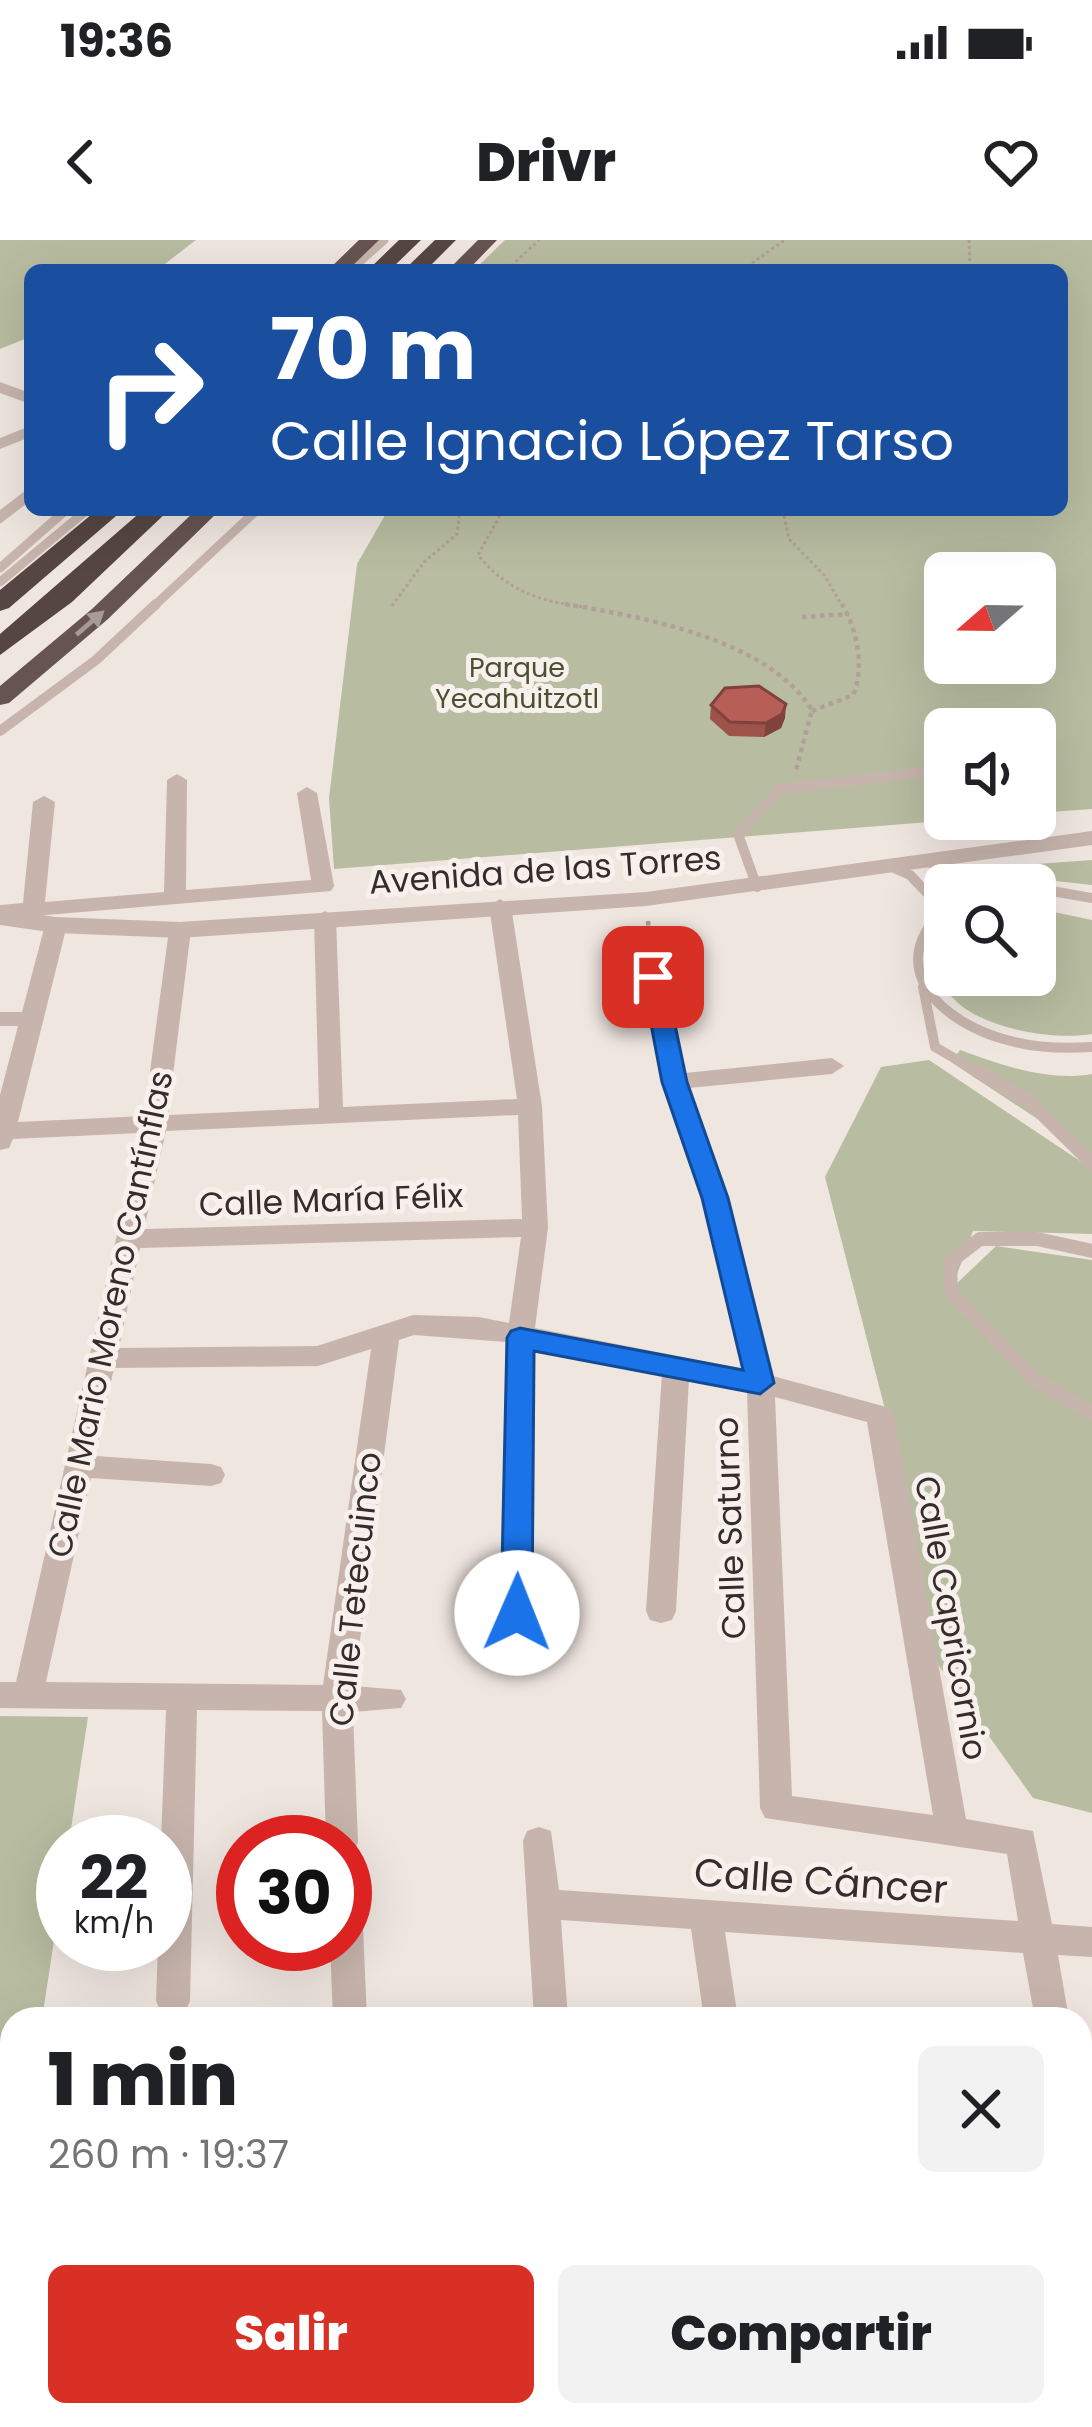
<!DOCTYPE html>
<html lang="es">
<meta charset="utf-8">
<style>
body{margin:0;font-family:Poppins,sans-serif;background:#f2f2f2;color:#202124;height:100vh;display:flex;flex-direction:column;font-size:45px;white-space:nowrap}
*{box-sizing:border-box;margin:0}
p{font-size:39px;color:#757577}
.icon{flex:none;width:66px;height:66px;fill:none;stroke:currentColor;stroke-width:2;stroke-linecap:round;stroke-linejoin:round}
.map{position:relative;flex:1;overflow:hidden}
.sheet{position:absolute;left:0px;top:1767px;width:1092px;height:420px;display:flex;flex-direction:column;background:#fff;border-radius:36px 36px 0 0;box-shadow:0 12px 48px #0002}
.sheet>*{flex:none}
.banner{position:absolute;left:24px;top:24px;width:1044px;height:252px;border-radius:18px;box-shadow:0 12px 48px #0002;background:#1a4fa0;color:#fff;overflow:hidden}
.needle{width:78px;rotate:250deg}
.buttons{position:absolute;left:924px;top:312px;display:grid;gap:24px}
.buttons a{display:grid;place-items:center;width:132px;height:132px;border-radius:18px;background:#fff;box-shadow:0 12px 48px #0002;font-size:60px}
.speed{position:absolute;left:36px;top:1575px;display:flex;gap:24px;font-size:60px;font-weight:700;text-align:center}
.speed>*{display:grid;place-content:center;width:156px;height:156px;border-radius:50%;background:#fff;box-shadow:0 12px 48px #0002;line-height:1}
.speed small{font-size:30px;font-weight:400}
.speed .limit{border:18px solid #d22;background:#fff;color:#111}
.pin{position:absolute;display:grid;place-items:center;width:102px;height:102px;color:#fff;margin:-51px;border-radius:24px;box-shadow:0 6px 18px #0006}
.me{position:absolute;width:132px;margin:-66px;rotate:1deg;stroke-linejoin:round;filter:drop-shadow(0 0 9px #0008)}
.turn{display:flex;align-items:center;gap:42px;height:252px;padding:0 48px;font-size:54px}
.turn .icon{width:156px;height:156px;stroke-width:2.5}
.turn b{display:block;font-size:84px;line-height:102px}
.round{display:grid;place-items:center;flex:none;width:126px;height:126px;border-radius:18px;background:#f2f2f2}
.headline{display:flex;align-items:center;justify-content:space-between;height:204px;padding:0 48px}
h1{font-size:72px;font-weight:800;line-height:90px}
.button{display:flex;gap:24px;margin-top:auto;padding:24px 48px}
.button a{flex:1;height:138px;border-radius:18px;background:#d93025;color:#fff;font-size:48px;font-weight:800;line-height:138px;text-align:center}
.button a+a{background:#f2f2f2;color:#202124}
.status{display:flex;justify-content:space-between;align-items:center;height:84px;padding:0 60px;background:#fff;direction:ltr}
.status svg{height:33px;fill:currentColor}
header{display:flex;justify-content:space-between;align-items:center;height:156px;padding:0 48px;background:#fff;font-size:54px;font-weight:800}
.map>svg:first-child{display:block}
.green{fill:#b8bda1;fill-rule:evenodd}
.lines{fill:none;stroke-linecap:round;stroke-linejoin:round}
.path-far1{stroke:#b29f97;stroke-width:3;stroke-dasharray:3 3;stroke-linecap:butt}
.path{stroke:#b29f97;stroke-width:4.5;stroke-dasharray:4.5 4.5;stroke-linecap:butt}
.service-far2{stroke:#c7b5ad;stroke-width:9}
.service-far1{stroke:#c7b5ad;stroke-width:10}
.service{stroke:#c7b5ad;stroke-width:14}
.minor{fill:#c7b5ad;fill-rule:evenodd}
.tertiary{fill:#c7b5ad;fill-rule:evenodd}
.trunk{fill:#665450;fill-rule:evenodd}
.motorway{fill:#564643;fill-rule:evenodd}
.service-bridge{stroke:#c7b5ad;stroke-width:9}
.wall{fill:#9d524a}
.shaded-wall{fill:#80423c}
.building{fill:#b75f56;stroke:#80423c;stroke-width:3}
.oneway{fill:#a89a96}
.route{fill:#1a73e8;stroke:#114b97;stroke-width:3}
.labels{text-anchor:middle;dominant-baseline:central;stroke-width:10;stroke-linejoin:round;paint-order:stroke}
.far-park-label{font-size:27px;fill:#4a5131;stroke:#f8f0ec}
.street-label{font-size:33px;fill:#362c2b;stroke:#f8f0ec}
.near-street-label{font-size:39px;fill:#362c2b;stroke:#f8f0ec}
</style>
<div class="status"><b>19:36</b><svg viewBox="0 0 49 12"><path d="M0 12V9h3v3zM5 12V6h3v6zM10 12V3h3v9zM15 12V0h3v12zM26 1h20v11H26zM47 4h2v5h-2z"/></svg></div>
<header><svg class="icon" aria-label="back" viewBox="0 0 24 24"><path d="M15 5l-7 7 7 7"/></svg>Drivr<svg class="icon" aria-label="heart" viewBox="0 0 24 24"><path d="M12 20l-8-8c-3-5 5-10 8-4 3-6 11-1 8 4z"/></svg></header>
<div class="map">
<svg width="1092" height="2187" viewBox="0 0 1092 2187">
<rect width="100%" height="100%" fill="#f0e6e0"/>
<!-- green -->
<path class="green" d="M0 0H196L157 30H30V97L0 109Z
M505 0H1092V569L1035 573V489H945V579H968L334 629 329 558 357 324 388 270H1062V30H474ZM945 333H1035V423H945Z
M1092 620V645L955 630Z
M1035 668 1092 680V794C1042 803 912 779 945 703V735H1035Z
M960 810C1001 825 1049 842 1092 834V915L951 822Z
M929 820 1092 929V994L973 991 952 1048 996 1006 1092 1020V1573L1033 1558 932 1416 888 1181 825 937 881 827Z
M0 1476 88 1477 69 1602H63V1642L42 1779H12V1977L5 2022 0 2023Z"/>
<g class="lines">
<!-- path-far1 -->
<path class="path-far1" d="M969 0 970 30
M507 30 539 0
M742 30 785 0
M503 270 478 315C507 351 541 362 586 367
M783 270 789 299 824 335 843 367
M392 366 424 322 457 294 460 270"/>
<!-- path -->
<path class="path" d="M565 364C642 377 768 399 812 470L796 530
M802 377 849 374
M812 471 853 455C865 427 857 390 842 364
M648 681 652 722"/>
<!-- service-far2 -->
<path class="service-far2" d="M350 30 384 0
M0 342 87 270
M153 367 257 270"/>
<!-- service-far1 -->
<path class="service-far1" d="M0 491 96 420 156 364
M929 622 969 645
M894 628 910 635 930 656 929 679
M757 647 738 594 780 549 945 530
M1035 648 1092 658
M945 669C881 728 943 783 1007 800 1035 808 1063 809 1092 807
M923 747 935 807 982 834"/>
<!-- service -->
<path class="service" d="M977 831 1029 861 1092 923
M1092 1011 1037 999H980L950 1022 951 1052 1034 1139 1092 1173"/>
<!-- minor -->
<path class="minor" d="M0 142 30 153V164L0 153Z
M30 186V197L0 209V198Z
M30 247V261L0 284V270Z
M177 534 187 540 186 650 311 640 297 553 307 547 317 553 334 646 331 651 0 679V665L23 663 33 562 44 556 55 562 45 662 164 652 167 540Z
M500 659 511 666 542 866 548 988 535 1088 744 1129 702 958 663 842 641 737 645 732H661L665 737 685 833 832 818 844 826 832 834 689 848 728 958 773 1136 890 1168 894 1175 966 1579 1033 1591 1052 1684 1092 1687V1717L1058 1715 1069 1779H1035L1023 1713 725 1692 738 1779H704L691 1689 561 1680 568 1779H534L523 1601 527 1591 539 1587 551 1591 559 1650 1018 1681 1007 1614 765 1578 760 1568 747 1151 689 1139 676 1371 672 1380 661 1383 650 1380 646 1371 662 1133 533 1108 532 1373 528 1382 517 1385 506 1382 502 1373 506 1102 414 1095 399 1100 354 1446 401 1450 406 1459 401 1468 353 1472 358 1602 354 1612 345 1615V1602H326L322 1471 197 1470 190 1761 185 1772 173 1777 161 1772 156 1761 158 1704H165V1602H161L166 1470 0 1468V1442H16L140 893 13 899 9 908 0 910V855L18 786H0V772H22L45 685 56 678 67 685 18 882 144 876 169 690 180 683 191 690 168 875 319 868 314 678 325 671 336 678 343 867 517 859 489 666ZM518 875 522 979 144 989 166 891ZM521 997 509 1083 479 1077 413 1075 317 1106 119 1108 140 1008ZM371 1109 323 1445 46 1442 91 1238 211 1246 221 1243 225 1235 221 1227 211 1224 95 1216 114 1128 318 1126ZM775 1157 867 1182 933 1575 792 1556Z
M345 1650 357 1654 362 1665 367 1779H333L330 1704H345Z
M1080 1882 1092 1887V1967L1080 1962Z
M0 2034 12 2039V2077L0 2072Z
M44 2175H84V2187H44Z
M334 2175H374V2187H334Z
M549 2175H589L590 2187H550Z
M743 2175H783L784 2187H744Z
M1012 2175H1052L1054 2187H1014Z"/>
<!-- tertiary -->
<path class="tertiary" d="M1092 591V605L646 666 180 698 56 693 0 685V669L56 677 180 682 646 652Z"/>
<!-- trunk -->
<path class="trunk" d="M359 0H379L348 30H328Z
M478 0H497L468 30H448Z
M196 270H220L108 379 9 463 0 465V446L92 369Z"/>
<!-- motorway -->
<path class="motorway" d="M399 0H421L390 30H368Z
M435 0H456L426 30H404Z
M97 270H123L9 368 0 371V350Z
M143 270H169L72 362 0 415V394Z"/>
<!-- service-bridge -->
<path class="service-bridge" d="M0 328 66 270"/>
</g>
<!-- wall -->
<path class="wall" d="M711 465 785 478 781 488 764 497 729 496 710 479Z"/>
<!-- shaded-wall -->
<path class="shaded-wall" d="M786 464 785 478 781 488 764 497 766 483Z"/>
<!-- building -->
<path class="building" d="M759 446 786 464 782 474 766 483 730 482 711 465 725 448Z"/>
<!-- one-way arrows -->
<defs><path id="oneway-solid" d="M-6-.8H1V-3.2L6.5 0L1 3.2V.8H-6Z" transform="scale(3)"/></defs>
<use class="oneway" href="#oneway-solid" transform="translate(90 383) rotate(-41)"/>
<!-- route -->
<path class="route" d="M653 730 665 737 687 842 728 958 774 1143 760 1154 534 1111 532 1373 527 1382 517 1386 506 1382 501 1373 507 1098 511 1091 520 1088 743 1130 702 958 662 842 642 737Z"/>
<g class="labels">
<!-- far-park labels -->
<g class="far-park-label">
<text x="517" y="427">Parque<tspan x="517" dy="31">Yecahuitzotl</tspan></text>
</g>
<!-- street labels -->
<g class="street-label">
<text transform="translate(545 630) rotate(-4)">Avenida de las Torres</text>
<text transform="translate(331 960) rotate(-2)">Calle María Félix</text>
<text transform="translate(110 1074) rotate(-78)">Calle Mario Moreno Cantínflas</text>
<text transform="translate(730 1288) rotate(-92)">Calle Saturno</text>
<text transform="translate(355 1349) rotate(-84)">Calle Tetecuinco</text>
<text transform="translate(951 1378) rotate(80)">Calle Capricornio</text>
</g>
<!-- near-street labels -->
<g class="near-street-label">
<text transform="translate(821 1641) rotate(4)">Calle Cáncer</text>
</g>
</g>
</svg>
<div class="buttons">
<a><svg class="needle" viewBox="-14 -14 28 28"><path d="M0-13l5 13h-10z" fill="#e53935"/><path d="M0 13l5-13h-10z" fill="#757577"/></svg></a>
<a><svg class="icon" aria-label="sound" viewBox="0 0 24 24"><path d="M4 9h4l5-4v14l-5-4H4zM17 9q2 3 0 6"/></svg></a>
<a><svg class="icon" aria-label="search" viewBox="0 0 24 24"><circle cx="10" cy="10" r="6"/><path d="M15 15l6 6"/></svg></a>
</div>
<div class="speed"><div>22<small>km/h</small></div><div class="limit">30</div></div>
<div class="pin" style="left:653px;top:737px;background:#d93025"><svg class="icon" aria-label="arrive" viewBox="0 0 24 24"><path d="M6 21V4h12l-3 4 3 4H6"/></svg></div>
<svg class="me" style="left:517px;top:1373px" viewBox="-20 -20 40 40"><circle r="19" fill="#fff"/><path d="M0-13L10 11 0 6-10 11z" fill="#1a73e8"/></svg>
<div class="banner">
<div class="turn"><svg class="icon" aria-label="right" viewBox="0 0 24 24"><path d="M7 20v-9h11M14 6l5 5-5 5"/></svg><div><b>70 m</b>Calle Ignacio López Tarso</div></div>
</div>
<section class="sheet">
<div class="headline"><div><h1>1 min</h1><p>260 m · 19:37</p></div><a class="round"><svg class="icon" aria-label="close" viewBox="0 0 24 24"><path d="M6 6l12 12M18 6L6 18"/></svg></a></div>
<div class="button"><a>Salir</a><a>Compartir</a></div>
</section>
</div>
